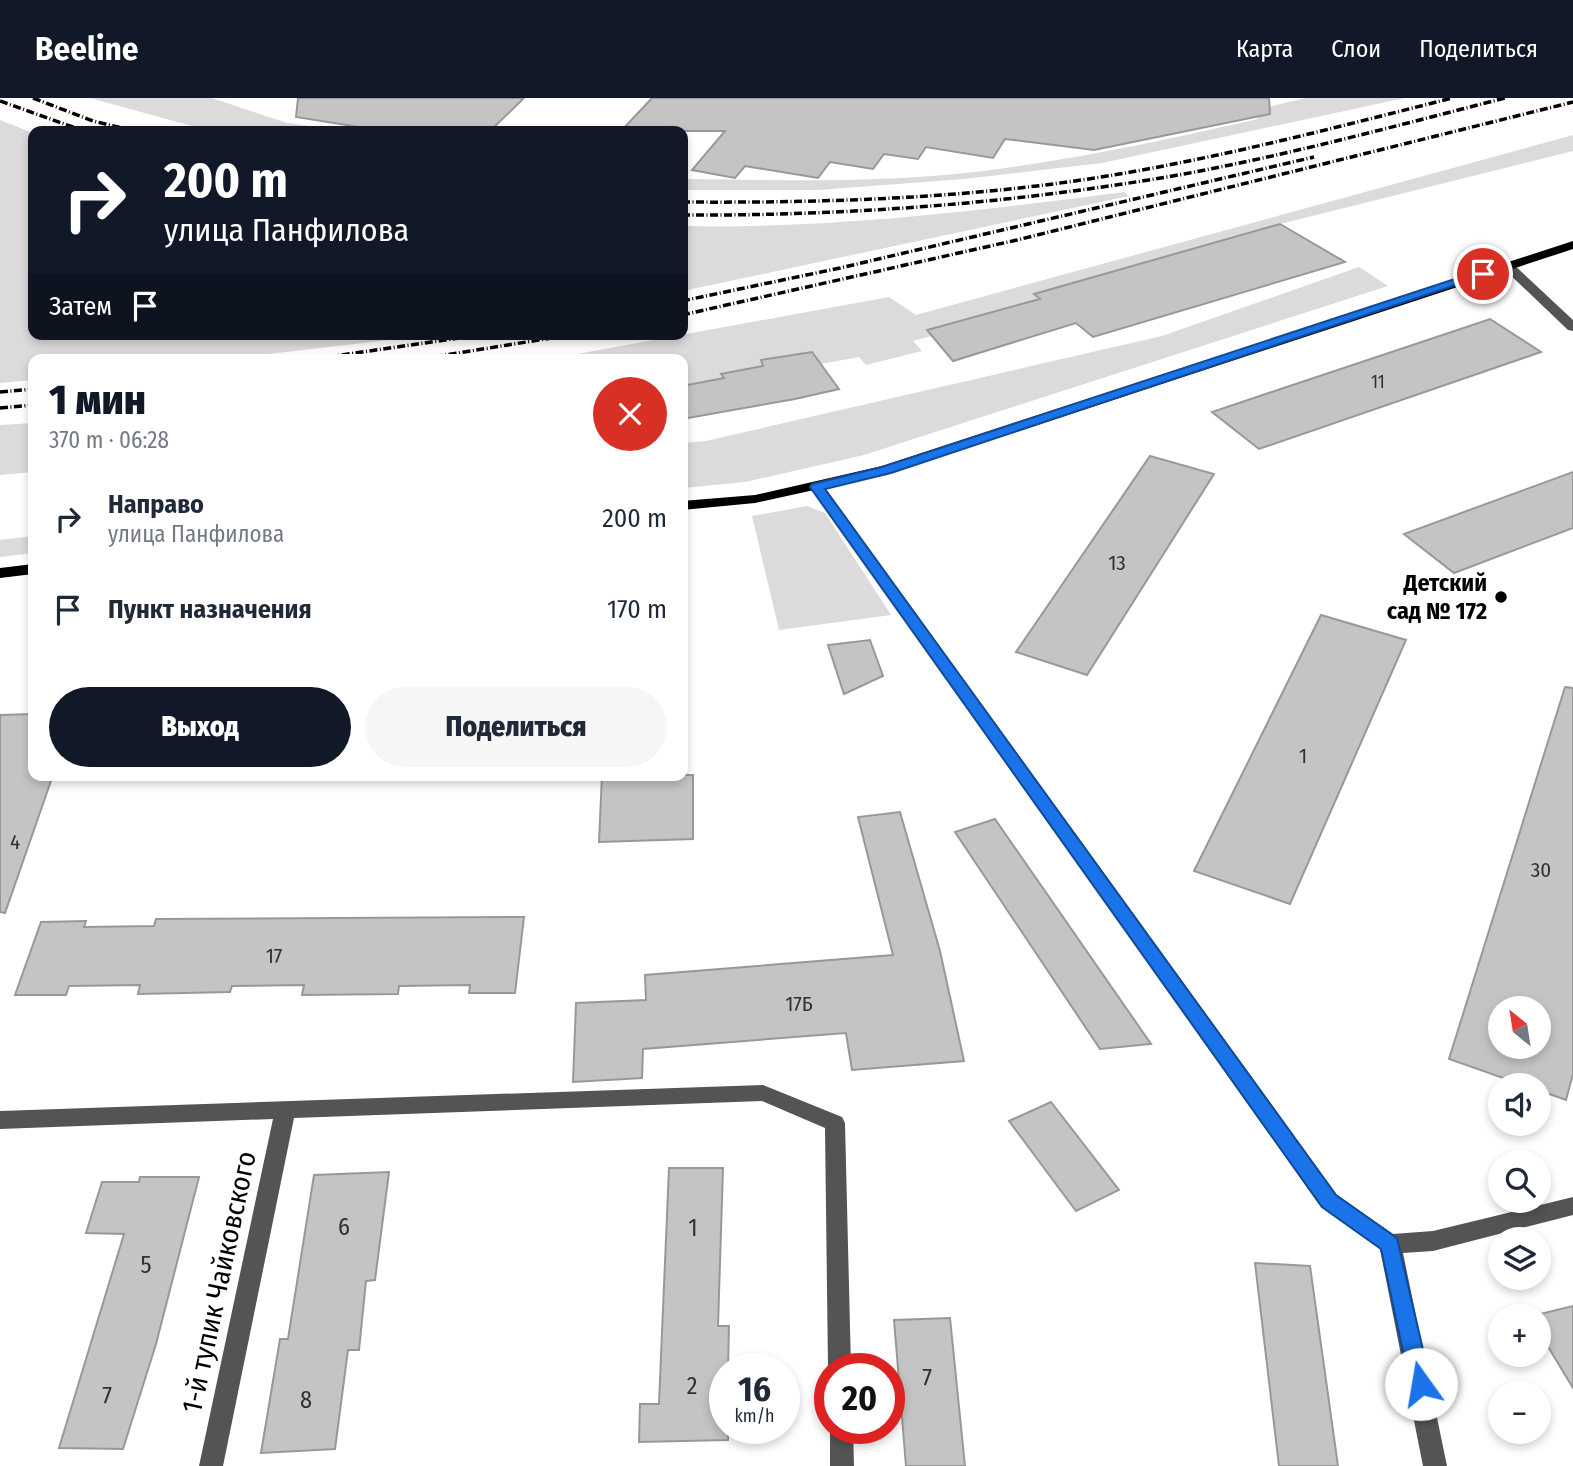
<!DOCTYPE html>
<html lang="ru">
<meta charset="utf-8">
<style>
body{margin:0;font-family:"Fira Sans Condensed",sans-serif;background:#f6f6f7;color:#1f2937;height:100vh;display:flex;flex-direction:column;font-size:26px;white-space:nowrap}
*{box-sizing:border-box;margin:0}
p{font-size:23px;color:#747a83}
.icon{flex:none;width:38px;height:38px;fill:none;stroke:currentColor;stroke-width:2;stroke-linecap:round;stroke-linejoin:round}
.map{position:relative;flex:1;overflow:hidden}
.side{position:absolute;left:28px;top:256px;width:660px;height:427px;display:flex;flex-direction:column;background:#fff;border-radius:14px;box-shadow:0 4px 10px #0003}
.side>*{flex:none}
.top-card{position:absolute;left:28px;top:28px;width:660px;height:214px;border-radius:14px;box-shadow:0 4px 10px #0003;background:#111827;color:#fff;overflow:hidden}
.needle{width:46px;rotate:330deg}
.tools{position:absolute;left:1488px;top:898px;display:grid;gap:14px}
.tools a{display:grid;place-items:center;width:63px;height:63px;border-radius:50%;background:#fff;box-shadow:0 4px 10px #0003;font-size:35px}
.speed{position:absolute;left:709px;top:1255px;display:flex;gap:14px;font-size:35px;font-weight:700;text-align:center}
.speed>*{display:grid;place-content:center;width:91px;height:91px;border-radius:50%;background:#fff;box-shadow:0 4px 10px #0003;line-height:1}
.speed small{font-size:18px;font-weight:400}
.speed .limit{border:10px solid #d22;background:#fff;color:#111}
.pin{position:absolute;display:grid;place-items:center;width:60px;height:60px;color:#fff;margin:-30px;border:4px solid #fff;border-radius:50%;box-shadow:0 2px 7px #0007}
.me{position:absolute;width:77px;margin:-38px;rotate:347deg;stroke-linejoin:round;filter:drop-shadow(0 0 5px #0008)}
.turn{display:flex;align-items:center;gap:24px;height:147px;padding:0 21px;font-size:32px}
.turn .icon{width:91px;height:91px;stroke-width:2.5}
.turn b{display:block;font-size:49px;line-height:60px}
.then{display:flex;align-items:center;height:66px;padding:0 21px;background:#0003;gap:14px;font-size:26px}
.round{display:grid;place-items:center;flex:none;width:74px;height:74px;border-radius:37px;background:#f6f6f7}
.head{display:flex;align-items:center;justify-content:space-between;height:119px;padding:0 21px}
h1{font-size:42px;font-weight:800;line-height:52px;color:#111827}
.action{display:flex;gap:14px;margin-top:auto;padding:14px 21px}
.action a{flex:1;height:80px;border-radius:42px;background:#111827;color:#fff;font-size:28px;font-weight:800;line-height:80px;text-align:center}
.action a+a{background:#f6f6f7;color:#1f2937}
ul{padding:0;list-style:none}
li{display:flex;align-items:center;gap:21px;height:91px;padding:0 21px}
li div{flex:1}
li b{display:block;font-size:26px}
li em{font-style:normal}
header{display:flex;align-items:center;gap:42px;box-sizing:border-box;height:98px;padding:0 35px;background:#111827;color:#fff}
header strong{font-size:33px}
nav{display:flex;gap:38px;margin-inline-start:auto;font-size:24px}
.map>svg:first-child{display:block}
.green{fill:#dbdbdb}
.building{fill:#c4c4c4;stroke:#989898;stroke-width:2;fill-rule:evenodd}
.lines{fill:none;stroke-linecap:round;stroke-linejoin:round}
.minor{fill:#545454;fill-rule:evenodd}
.major{fill:#000;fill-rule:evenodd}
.rail{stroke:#000;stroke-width:3.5;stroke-dasharray:8 2.5 1 2.5;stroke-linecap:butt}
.route{fill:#1a73e8;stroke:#114b97;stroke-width:2}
.poi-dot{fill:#000;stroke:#fff;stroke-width:2.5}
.labels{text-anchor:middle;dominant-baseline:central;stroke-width:6;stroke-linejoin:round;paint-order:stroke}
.far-number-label{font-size:18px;fill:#313131}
.number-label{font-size:21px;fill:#313131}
.poi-label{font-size:24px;font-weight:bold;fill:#000;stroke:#fff;text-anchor:end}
.near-number-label{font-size:24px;fill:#313131}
.near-street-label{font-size:28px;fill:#000;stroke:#fff}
</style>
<header>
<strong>Beeline</strong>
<nav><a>Карта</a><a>Слои</a><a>Поделиться</a></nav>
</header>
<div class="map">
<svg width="1573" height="1368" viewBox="0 0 1573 1368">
<rect width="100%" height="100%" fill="#fff"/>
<!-- green -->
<path class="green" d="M90 0H212L287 25 348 33H210Z
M1306 0H1405L1102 65 964 81 818 92H683V81C776 82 872 85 965 75 1064 64 1161 43 1258 21L1255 12Z
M0 22 33 35V236H440L227 261H33V282L0 285Z
M1573 37V53L1280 126 1035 197 1040 201 927 232 932 238 913 243 922 253 866 267 859 259 821 266 812 254 762 262 763 268 722 275 724 280 683 288 682 261H550L889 199 916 217Z
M1124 94 1129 98 683 193V128C830 131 978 113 1124 94Z
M1359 169 1388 188 864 357 745 384 683 390V345L706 343 1162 238Z
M33 325V374L0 377V327Z
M807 408 825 415 891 517 779 532 752 418Z
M33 438V455L0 459V442Z"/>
<!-- building -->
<path class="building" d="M298 0H524L490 33H384L296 19Z
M652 0H1269L1270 16 1094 52 1005 41 993 60 926 49 918 61 884 56 873 71 830 64 818 80 745 68 735 80 692 72 725 33H621Z
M1280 126 1345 164 1093 239 1076 225 953 263 927 232 1040 201 1034 196Z
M1490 221 1541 254 1259 351 1212 314Z
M812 254 839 291 795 301 682 321V288L724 280 721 276 763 268 761 262Z
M1150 358 1214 376 1087 577 1016 554Z
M1573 374V430L1454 475 1404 436Z
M1321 517 1406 542 1290 806 1194 773Z
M870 542 883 578 844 596 828 547Z
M1565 589 1573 590V976L1566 1002 1538 992V987H1523L1449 961ZM1500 910H1538V948H1500Z
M33 616V677H53L5 815 0 814V617Z
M602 677H693V741L599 744Z
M900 714 940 853 964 963 852 972 846 935 643 951 642 980 573 984 576 905 646 902 645 877 893 857 858 719Z
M995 721 1151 946 1100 951 955 734Z
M524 819 515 895H469L470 887 399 888 398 896 302 897 304 887 232 888 230 894 138 896 140 887 69 888 66 897H15L41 824 86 823 84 829 154 828 156 821Z
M1051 1004 1119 1092 1076 1113 1009 1023Z
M669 1070H723L718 1228H729L728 1270H724V1330H728V1342L639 1344 640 1306H659Z
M389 1074 375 1182 366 1183 359 1252H348L335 1351 261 1355 280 1241H288L314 1077Z
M140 1079H199L156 1246 123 1351 59 1350 124 1136 86 1135 102 1084H139Z
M1255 1165 1310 1168 1338 1368H1279Z
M1573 1208V1290L1538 1232V1218H1532Z
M950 1220 965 1368H906L894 1222Z"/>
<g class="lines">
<!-- minor -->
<path class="minor" d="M1508 164 1512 165 1573 222V233L1568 232 1504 171V165Z
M817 385 822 386 1337 1097 1393 1136 1433 1133 1573 1099V1117L1433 1153 1403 1155 1447 1368H1423L1380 1151 1321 1109 810 389Z
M763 987 842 1019 845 1025 851 1270 830 1272 828 1270 825 1030 762 1003 294 1020 223 1368H199L273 1021 0 1031V1013Z
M830 1329 853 1330 854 1368H830Z"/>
<!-- major -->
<path class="major" d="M1573 143V151L891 375 755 405 682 412V403L755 397 882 368Z
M33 466V476L0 480V470Z"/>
<!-- rail -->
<path class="rail" d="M33 0 93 23 134 33
M0 3 84 33
M682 104C820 105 959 101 1095 80 1216 61 1334 30 1452 0
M682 117C851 118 1018 105 1184 76 1293 56 1399 27 1505 0
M682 203 840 170 1314 59
M682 217 1017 142 1573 4
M314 261 487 236
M421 261 576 236
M0 294 33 291
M0 310 33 307"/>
</g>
<!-- route -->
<path class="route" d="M1479 173 1489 176 891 375 825 391 1336 1097 1397 1140 1431 1286 1428 1293 1421 1296 1413 1293 1410 1286 1381 1151 1322 1109 810 389 812 386 882 369Z"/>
<!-- markers -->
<circle class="poi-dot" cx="1501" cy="499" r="7"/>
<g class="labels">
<!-- far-number labels -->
<g class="far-number-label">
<text x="1378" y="284">11</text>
</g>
<!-- number labels -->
<g class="number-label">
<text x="1117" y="465">13</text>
<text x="1303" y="658">1</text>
<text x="15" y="744">4</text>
<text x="1541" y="772">30</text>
<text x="274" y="858">17</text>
<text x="799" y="906">17Б</text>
</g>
<!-- poi labels -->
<g class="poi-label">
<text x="1487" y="485">Детский<tspan x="1487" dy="28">сад № 172</tspan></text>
</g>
<!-- near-number labels -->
<g class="near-number-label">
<text x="344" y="1129">6</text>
<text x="693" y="1130">1</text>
<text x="146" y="1167">5</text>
<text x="927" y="1280">7</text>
<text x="692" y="1288">2</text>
<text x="107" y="1298">7</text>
<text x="306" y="1302">8</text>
</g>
<!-- near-street labels -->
<g class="near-street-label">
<text transform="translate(219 1184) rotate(-78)">1-й тупик Чайковского</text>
</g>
</g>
</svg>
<div class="tools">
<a><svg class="needle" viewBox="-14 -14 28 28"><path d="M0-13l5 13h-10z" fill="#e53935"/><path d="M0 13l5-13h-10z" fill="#747a83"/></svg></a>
<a><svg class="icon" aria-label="sound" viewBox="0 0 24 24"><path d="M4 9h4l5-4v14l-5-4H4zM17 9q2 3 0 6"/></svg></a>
<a><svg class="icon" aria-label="search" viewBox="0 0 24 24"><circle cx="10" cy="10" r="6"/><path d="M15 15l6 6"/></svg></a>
<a><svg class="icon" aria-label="layers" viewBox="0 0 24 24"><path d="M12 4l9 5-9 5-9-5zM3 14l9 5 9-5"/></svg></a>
<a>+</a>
<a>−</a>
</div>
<div class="speed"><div>16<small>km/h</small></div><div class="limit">20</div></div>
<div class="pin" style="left:1483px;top:176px;background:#d93025"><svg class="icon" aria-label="arrive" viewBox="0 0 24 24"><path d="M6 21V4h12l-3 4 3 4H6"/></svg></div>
<svg class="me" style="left:1421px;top:1286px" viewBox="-20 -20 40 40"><circle r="19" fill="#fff"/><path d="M0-13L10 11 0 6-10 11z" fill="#1a73e8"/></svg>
<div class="top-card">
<div class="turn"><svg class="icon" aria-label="right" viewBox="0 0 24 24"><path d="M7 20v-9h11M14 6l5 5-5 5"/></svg><div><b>200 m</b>улица Панфилова</div></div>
<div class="then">Затем<svg class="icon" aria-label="arrive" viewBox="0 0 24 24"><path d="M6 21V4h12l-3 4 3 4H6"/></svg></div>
</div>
<section class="side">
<div class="head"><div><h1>1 мин</h1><p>370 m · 06:28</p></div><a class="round" style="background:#d93025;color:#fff"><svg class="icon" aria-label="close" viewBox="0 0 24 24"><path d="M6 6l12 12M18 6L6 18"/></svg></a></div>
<ul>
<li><svg class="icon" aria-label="right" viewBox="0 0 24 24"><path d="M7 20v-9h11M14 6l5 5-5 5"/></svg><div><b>Направо</b><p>улица Панфилова</p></div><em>200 m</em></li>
<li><svg class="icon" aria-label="arrive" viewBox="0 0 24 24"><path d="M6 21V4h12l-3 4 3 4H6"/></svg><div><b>Пункт назначения</b></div><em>170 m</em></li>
</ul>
<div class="action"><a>Выход</a><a>Поделиться</a></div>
</section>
</div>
